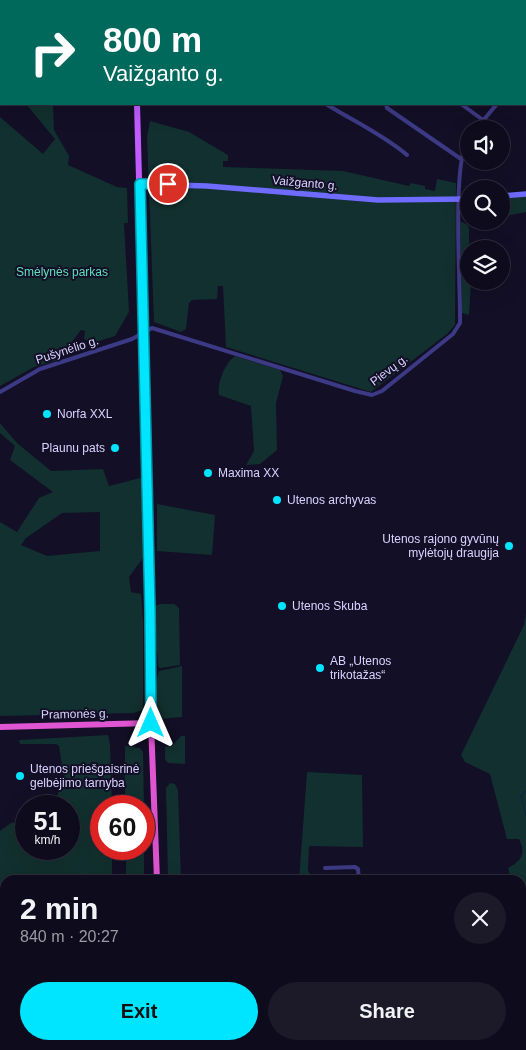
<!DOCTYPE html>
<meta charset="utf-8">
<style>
body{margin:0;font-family:Helvetica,sans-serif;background:#1c1929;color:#f1f3f6;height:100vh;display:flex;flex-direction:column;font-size:19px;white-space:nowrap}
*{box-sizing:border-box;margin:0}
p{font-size:16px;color:#9b9ba3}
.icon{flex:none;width:28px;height:28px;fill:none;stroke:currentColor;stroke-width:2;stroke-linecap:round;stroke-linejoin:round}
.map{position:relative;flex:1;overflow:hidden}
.side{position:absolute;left:0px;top:875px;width:526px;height:175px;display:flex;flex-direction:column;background:#0e0b1c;border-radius:15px 15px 0 0;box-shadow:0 5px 20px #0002,0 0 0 1px #2e2b3b}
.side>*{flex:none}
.banner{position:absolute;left:0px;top:0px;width:526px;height:105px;box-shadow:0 5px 20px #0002,0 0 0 1px #2e2b3b;background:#00695c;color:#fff;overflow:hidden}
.fabs{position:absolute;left:460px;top:120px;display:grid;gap:10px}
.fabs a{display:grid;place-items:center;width:50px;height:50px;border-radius:50%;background:#0e0b1c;box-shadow:0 5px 20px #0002,0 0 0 1px #2e2b3b;font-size:25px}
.speed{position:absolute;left:15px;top:795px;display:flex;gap:10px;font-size:25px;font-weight:700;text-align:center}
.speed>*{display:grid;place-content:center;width:65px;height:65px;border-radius:50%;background:#0e0b1c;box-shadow:0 5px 20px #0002,0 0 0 1px #2e2b3b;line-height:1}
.speed small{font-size:12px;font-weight:400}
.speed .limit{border:8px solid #d22;background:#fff;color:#111}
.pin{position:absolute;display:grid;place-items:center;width:42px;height:42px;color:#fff;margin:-21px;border:2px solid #fff;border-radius:50%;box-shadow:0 1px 5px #0007}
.me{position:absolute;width:55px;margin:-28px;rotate:0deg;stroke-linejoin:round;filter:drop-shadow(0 0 4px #0008)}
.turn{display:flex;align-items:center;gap:18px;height:105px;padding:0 20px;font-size:22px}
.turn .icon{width:65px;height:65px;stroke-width:2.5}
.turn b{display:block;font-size:35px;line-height:42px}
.round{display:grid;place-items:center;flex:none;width:52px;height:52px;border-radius:26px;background:#1c1929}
.overview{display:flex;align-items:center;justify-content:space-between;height:85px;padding:0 20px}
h1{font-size:30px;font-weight:800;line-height:38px}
.cta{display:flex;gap:10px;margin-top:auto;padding:10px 20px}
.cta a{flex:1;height:58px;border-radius:30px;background:#00e5ff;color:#111;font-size:20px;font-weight:800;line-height:58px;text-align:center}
.cta a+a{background:#1c1929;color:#f1f3f6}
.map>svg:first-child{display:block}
.green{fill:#12302f;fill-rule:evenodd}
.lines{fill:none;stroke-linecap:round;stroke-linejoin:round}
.stream{stroke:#0c2248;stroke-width:1}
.minor{stroke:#3d3a85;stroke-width:4}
.secondary{stroke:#6f6bff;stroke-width:5.5}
.primary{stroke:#c25bff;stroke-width:6}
.trunk{stroke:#e055d1;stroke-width:6}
.route-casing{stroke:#0095a6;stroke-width:12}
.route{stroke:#00e5ff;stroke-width:9}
.poi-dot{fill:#00e5ff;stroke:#130f26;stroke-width:2}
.labels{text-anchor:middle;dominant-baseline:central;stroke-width:4;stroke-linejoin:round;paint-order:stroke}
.street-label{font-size:12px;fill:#d9d4ff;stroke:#130f26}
.park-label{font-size:12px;fill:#5fe0c0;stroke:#130f26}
.poi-label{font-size:12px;fill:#d9d4ff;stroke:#130f26;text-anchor:start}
</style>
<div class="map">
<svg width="526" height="1050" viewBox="0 0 526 1050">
<rect width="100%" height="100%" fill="#130f26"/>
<!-- green -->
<path class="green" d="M26 104 53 105 54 130 69 156 68 165 117 187 127 188 128 223H124L129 312 115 336 93 343 84 339 85 331 81 330 58 360 34 367 0 386V117L43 154 55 139Z
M150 121 189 132 228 155V161H223V167L343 171 409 186 411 183 425 186V189L435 191 437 179 456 183 455 325 447 334 371 392 226 347 223 286H218L217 299 192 300 189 303 186 329 181 332 154 322 147 137Z
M526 196V212L501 217V199Z
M460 221 468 225 469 229V281H471L469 315 462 313Z
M235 356 280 370 283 376 276 403 277 450 260 464 246 465 254 451 251 406 219 395C217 383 225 363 235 356Z
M0 423 17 443 51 471 103 469 109 486 144 477 143 558 129 577 131 592 141 594 143 622V710L133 713 0 716V522L17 532 39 498 53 492 10 460 15 446 0 433ZM100 512V551L47 556 21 545 26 538 62 513Z
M157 504 215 515 212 555 157 551Z
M160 604H174L179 608 180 665 160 668 158 666 157 652 153 645V610L155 606Z
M526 613V1050H480L479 1045H521V931L525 930 521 918V880H511L508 868C522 861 526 853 519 839H507L490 774 465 762 461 755 524 625Z
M182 666V717L158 719C151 707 155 684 159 671Z
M108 735 110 745 112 806H101V849H112V880H5V1045H82L81 1050H0V831L11 823 26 821V849H69V806H56L60 781 68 771 62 766 59 746 56 744H20L19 740Z
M181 736H185V764L168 763 165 759V747L172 746Z
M125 746 140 748 143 752 144 806H125Z
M307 772 362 775 363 847 309 846 308 870 313 880H299Z
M170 783 175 784 178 790 181 880H168L166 788Z
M144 823V880H126V849H144Z"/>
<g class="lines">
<!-- stream -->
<path class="stream" d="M526 791 521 795 526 816
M526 992 523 999 526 1005"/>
<!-- minor -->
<path class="minor" d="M32 0 34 1
M320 0 322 1
M406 0 408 1
M525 37 526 35
M525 82H526
M326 104C353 121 382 134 407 155
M386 104 387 108 461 159
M461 104 483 120
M476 129 497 104
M0 392 40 369 132 339 152 328 355 391 372 395 382 391 453 334 460 323C461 288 451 160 469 138
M325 868 355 867 358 869 359 880
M384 1045 386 1050"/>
<!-- secondary -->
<path class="secondary" d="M140 184 207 186 378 200 469 199
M501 196 526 194"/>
<!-- primary -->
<path class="primary" d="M135 0V1
M137 104 150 592 151 723"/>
<!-- trunk -->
<path class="trunk" d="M0 727 151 723 157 880
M161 1045V1050"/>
</g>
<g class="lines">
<!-- route casing -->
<g class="route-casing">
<path id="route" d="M151 723 150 611 140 184H168"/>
</g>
<!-- route -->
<use href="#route" class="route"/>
</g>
<!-- markers -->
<g class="poi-dot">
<circle cx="47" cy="414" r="5"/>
<circle cx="115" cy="448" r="5"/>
<circle cx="208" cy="473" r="5"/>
<circle cx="277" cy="500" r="5"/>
<circle cx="509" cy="546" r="5"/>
<circle cx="282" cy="606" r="5"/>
<circle cx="320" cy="668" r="5"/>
<circle cx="20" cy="776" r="5"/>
</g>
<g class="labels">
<!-- street labels -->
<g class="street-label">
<text transform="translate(305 183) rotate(5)">Vaižganto g.</text>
<text transform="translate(67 350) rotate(-18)">Pušynėlio g.</text>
<text transform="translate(389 370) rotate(-37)">Pievų g.</text>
<text transform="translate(75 714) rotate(-1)">Pramonės g.</text>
</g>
<!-- park labels -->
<g class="park-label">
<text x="62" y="272">Smėlynės parkas</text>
</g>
<!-- poi labels -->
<g class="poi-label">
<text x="57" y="414">Norfa XXL</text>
<text x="105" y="448" text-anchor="end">Plaunu pats</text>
<text x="218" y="473">Maxima XX</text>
<text x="287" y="500">Utenos archyvas</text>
<text x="499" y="539" text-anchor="end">Utenos rajono gyvūnų<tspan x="499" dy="14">mylėtojų draugija</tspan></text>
<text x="292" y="606">Utenos Skuba</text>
<text x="330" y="661">AB „Utenos<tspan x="330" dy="14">trikotažas“</tspan></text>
<text x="30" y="769">Utenos priešgaisrinė<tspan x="30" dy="14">gelbėjimo tarnyba</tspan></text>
</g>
</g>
</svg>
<div class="fabs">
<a><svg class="icon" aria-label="sound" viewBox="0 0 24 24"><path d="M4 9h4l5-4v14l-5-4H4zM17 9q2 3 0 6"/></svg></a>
<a><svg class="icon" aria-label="search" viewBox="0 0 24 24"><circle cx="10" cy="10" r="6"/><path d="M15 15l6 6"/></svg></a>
<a><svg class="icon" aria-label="layers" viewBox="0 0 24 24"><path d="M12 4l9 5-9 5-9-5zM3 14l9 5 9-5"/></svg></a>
</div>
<div class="speed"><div>51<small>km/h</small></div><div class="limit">60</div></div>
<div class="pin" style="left:168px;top:184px;background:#d93025"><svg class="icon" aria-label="arrive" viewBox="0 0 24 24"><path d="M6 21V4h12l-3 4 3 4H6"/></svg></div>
<svg class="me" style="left:151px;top:723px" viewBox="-20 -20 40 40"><path d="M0-17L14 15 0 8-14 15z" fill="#00e5ff" stroke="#fff" stroke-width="4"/></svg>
<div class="banner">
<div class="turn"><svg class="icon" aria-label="right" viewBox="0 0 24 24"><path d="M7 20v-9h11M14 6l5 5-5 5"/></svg><div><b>800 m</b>Vaižganto g.</div></div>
</div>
<section class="side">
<div class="overview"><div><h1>2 min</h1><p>840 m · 20:27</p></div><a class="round"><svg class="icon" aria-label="close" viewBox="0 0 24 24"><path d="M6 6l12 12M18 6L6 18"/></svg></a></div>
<div class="cta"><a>Exit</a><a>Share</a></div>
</section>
</div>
